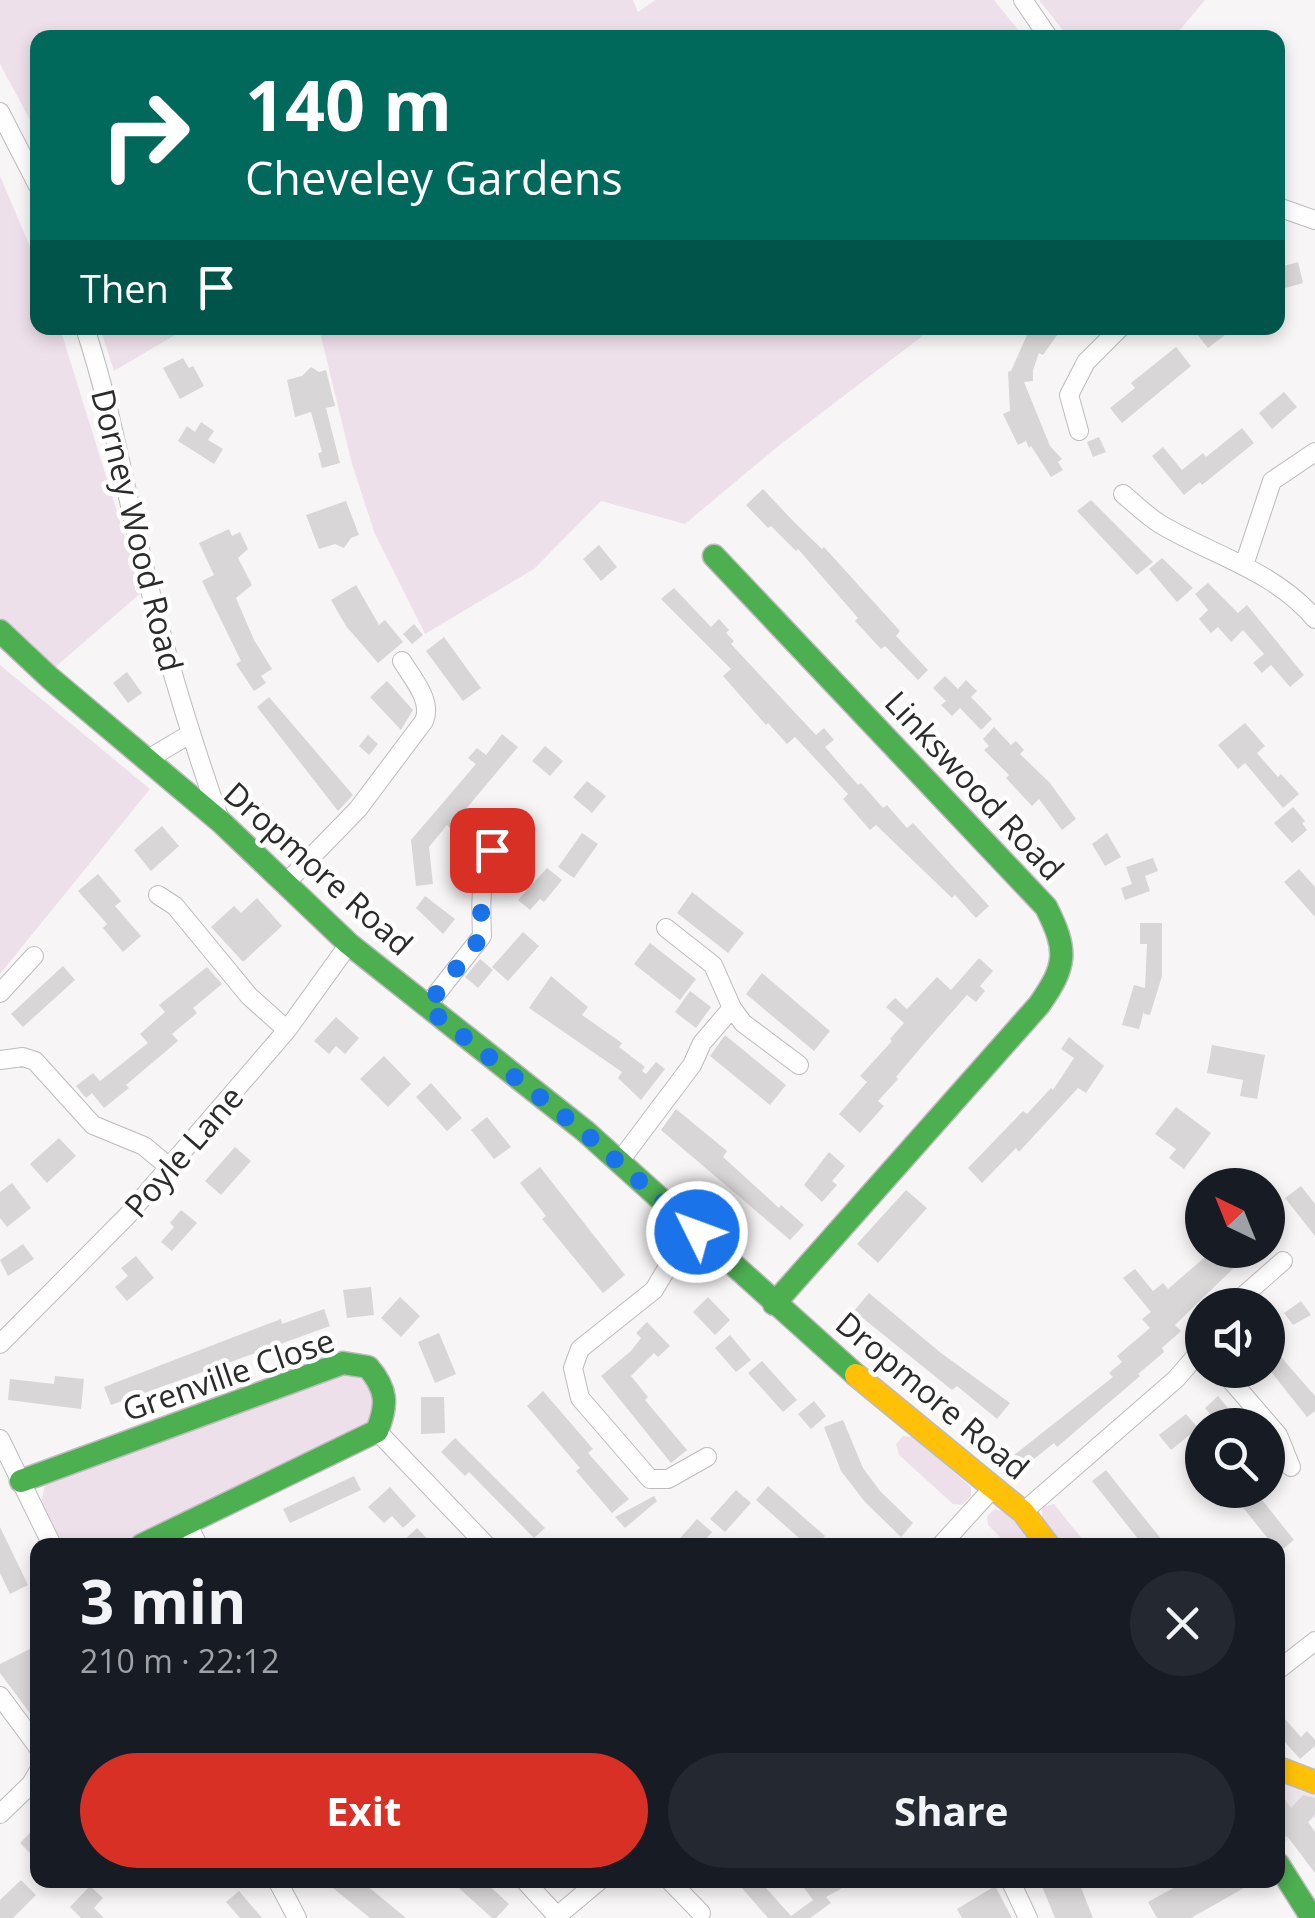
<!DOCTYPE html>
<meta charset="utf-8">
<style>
body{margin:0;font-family:"Open Sans",sans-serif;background:#242831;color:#f1f3f6;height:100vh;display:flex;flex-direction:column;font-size:38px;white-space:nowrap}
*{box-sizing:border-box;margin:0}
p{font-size:32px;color:#9ea1a6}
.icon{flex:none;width:55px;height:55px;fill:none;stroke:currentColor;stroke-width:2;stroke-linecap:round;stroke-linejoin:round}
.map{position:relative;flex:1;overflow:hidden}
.details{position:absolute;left:30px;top:1538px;width:1255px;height:350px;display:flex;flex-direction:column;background:#171b24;border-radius:20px;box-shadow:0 5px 15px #0003}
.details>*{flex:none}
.banner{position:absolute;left:30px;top:30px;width:1255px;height:305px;border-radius:20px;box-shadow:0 5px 15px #0003;background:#00695c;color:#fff;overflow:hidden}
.needle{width:65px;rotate:317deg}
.tools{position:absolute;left:1185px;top:1168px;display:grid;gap:20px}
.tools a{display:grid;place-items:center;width:100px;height:100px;border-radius:50%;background:#171b24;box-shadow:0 5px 15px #0003;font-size:50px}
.pin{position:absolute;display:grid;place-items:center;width:85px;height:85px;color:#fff;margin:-42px;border-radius:20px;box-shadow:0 5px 15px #0006}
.me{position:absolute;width:110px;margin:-55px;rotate:312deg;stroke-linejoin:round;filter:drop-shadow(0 0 8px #0008)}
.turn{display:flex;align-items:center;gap:35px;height:210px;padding:0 50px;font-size:45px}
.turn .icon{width:130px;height:130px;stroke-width:2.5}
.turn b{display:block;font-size:70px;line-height:85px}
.then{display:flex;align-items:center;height:95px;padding:0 50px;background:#0003;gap:20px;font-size:38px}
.round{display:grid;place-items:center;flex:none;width:105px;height:105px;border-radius:52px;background:#242831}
.headline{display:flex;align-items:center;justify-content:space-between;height:170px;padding:0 50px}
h1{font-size:60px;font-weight:700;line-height:75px}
.action{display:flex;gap:20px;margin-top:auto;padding:20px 50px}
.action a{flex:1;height:115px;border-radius:60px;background:#d93025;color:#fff;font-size:40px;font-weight:700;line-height:115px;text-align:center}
.action a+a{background:#242831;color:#f1f3f6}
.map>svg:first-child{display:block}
.built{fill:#eee6ec}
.green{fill:#eee0ea}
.building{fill:#d8d6d7}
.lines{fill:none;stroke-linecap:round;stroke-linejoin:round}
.street-casing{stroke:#bdbbbc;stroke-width:20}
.fast-casing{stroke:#bdbbbc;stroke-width:25}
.slow-casing{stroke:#bdbbbc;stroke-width:25}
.street{stroke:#fefefe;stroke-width:18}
.fast{stroke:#4caf50;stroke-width:22}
.slow{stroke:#ffc107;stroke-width:22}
.route{stroke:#1a73e8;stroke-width:18;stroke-dasharray:0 32.4}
.labels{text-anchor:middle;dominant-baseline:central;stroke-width:9;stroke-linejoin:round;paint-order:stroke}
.street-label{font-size:32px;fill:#2c2b2c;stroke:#fff}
</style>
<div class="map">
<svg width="1315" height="1918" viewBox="0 0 1315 1918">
<rect width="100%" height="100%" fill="#f8f5f7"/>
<!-- built -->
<path class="built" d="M1278 1779 1315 1794V1817L1281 1845 1278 1840Z"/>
<!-- green -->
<path class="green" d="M0 0H633L638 12 655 0H994L1024 37 38 38 37 133 0 64Z
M1039 0H1205L1174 37 1069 38Z
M0 176 37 263 38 328H60L142 592 53 669 0 617Z
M100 328H187L114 371Z
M319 328H933L782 443 685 524 601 501 534 569 425 634 375 534 352 464Z
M0 665 150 789 0 974Z
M345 1373 368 1381 377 1404 369 1421 125 1545H63L41 1505 46 1478Z
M903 1436 913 1437 971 1487V1496L962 1505 953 1504 899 1455 896 1444Z
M1054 1504 1087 1545H1063L1042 1519V1507Z
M995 1509 1005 1512 1036 1545H1008L988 1525 987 1516Z"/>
<!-- building -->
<path class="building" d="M1298 262 1303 283 1278 290 1280 267Z
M1030 328H1062L1043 355 1039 353 1033 370V381L1024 382 1050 446 1062 459 1058 462 1063 470 1051 477 1031 446 1029 448 1026 441 1018 445 1003 414 1010 411 1008 372 1011 371Z
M1192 328H1234L1208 348Z
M1176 347 1191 366 1122 423 1110 408 1135 388 1131 383Z
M183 358 189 368 193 366 204 386 180 399 163 368Z
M311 367 319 372 326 370 335 406 326 408 340 463 322 468 318 453 322 452 311 412 295 417 287 380 302 376Z
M1284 392 1297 407 1272 429 1259 413Z
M201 422 214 431 208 440 223 449 214 464 178 441 187 426 195 432Z
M1242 428 1254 443 1202 485 1200 482 1184 495 1152 456 1163 447 1182 470 1203 453 1206 457Z
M1099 437 1106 452 1093 457 1087 442Z
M763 489 795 523 822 549 824 547 900 631 896 636 928 670 918 680 885 646 881 649 855 621 858 618 798 549 796 551 771 526 768 528 746 505Z
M1091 500 1153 562 1137 575 1077 511Z
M346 501 359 535 351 538 344 548 335 544 319 549 306 515Z
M229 529 232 536 240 532 248 549 238 558 252 585 236 598 254 640 272 669 261 676 266 683 254 691 236 664 241 661 202 581 214 575 199 543Z
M599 545 617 567 601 581 583 559Z
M1162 558 1193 588 1177 602 1149 569Z
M1208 583 1238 613 1247 605 1304 675 1290 687 1271 665 1262 673 1253 663 1264 654 1243 630 1231 642 1218 627 1211 633 1199 619 1208 610 1195 594Z
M356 585 379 625 385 620 403 642 378 663 346 626 331 600Z
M674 588 711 627 719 619 729 630 726 633 734 641 731 644 799 717 816 735 824 728 834 740 825 747 858 785 861 783 883 808 887 805 907 828 913 823 989 906 976 918 955 895 952 898 876 825 870 830 843 799 848 794 795 737 787 744 768 723 766 725 723 676 731 669 661 599Z
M414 624 423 635 412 644 403 634Z
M444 637 481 688 463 701 426 651Z
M127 672 142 693 128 703 113 683Z
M945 676 958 689 966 680 977 691 971 697 992 719 981 730 960 708 952 716 941 705 946 701 933 688Z
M387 681 413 710 401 730 370 697Z
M269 697 353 795 338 811 257 707Z
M1245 723 1265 746 1257 753 1278 777 1281 774 1299 794 1283 808 1245 763 1238 769 1218 745Z
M994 727 1011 745 1016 741 1024 750 1020 754 1050 783 1076 819 1062 830 1039 799 1032 806 1006 778 1009 775 984 750 989 746 983 739Z
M502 734 518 747 450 828 447 825 429 847 433 884 416 886 411 840 476 764 468 758 477 748 486 755Z
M368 735 378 744 369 755 359 746Z
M545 746 563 761 550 776 532 761Z
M587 781 606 796 592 813 573 797Z
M1293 807 1305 821 1302 823 1307 830 1292 843 1274 823Z
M162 826 179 846 151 871 134 850Z
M582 833 598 844 574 878 558 867Z
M1107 833 1121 857 1105 866 1092 844Z
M1153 858 1158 871 1145 876 1150 891 1125 900 1121 888 1132 884 1126 867Z
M547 868 562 880 544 902 540 899 530 910 518 900Z
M1299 869 1315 887V917L1284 882Z
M98 874 121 901 115 906 141 936 123 952 103 928 107 924 78 891Z
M692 892 744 933 728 953 677 913Z
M425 896 455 919 443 934 416 908Z
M257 898 282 926 243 962 211 927 234 906 241 913Z
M1140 923H1162V976L1150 1015 1144 1014V1011L1139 1029 1122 1025 1134 985 1145 988 1147 944H1140Z
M523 932 539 946 508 981 492 967Z
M650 943 696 979 680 1000 634 964Z
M979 958 993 971 980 986 985 991 976 1002 967 995 929 1038 896 1077 898 1079 878 1101 884 1106 860 1133 839 1114 867 1082 860 1076 892 1041 890 1039 904 1023 886 1007 895 998 907 1009 937 977 951 990Z
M480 959 493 970 478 988 465 977Z
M63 966 75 980 23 1027 11 1014Z
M207 967 222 984 193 1008 197 1013 172 1034 178 1041 126 1085 129 1088 104 1108 92 1093 86 1098 76 1086 93 1073 100 1081 148 1043 140 1034 165 1012 159 1005Z
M762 973 830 1031 814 1051 746 994Z
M551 976 588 1007 582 1015 622 1043 619 1047 645 1067 642 1071 646 1074 656 1062 665 1069 641 1100 618 1078 622 1072 529 1008Z
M690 991 711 1007 696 1028 675 1012Z
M336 1017 359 1038 345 1054 336 1046 329 1054 314 1041Z
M725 1035 786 1085 770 1105 710 1056Z
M1069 1037 1104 1066 1086 1093 1078 1088 1019 1152 1016 1148 982 1183 968 1168 1023 1111 1027 1114 1051 1088 1053 1090 1074 1058 1061 1049Z
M1212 1045 1265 1055 1257 1099 1240 1096 1243 1080 1207 1073Z
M384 1056 411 1084 388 1107 360 1079Z
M431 1083 462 1118 447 1131 416 1097Z
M1176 1107 1211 1133 1184 1169 1169 1158 1176 1149 1155 1134Z
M676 1109 727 1151 723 1157 779 1208 781 1205 804 1225 790 1240 661 1130Z
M487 1117 511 1147 494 1159 471 1130Z
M59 1138 76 1156 47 1183 30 1164Z
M235 1147 251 1161 221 1195 205 1181Z
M829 1152 845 1166 832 1181 837 1185 822 1202 804 1185Z
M540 1167 625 1275 603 1293 542 1219 546 1216 520 1183Z
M12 1183 31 1208 7 1227 0 1218V1192Z
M1301 1186 1315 1204V1236L1285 1198Z
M906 1190 927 1208 878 1263 857 1244Z
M181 1210 197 1223 172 1251 161 1242 174 1227 170 1223Z
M23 1244 34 1259 8 1276 0 1260Z
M1199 1250H1238L1244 1258 1175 1325 1181 1331 1162 1348 1164 1352 1138 1374 1140 1376 1057 1447 1054 1443 1024 1467 1014 1455 1113 1377 1109 1373 1122 1362 1117 1356 1150 1328 1142 1319 1151 1312 1123 1278 1135 1269 1153 1291 1163 1283 1168 1289 1205 1257Z
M136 1256 154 1278 127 1301 115 1287 128 1276 121 1268Z
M371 1287 374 1315 347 1318 343 1290Z
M869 1293 941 1353 1010 1403 997 1419 957 1386 952 1390 854 1311Z
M400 1297 420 1316 401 1337 381 1318Z
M708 1297 730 1320 715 1335 693 1312Z
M1301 1301 1311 1315 1293 1325 1284 1313Z
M324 1309 330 1326 111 1405 104 1387 281 1319 282 1324Z
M647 1322 670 1346 658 1357 654 1353 631 1376 648 1397 645 1400 687 1450 671 1463 601 1376 631 1351 641 1338 636 1333Z
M439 1333 456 1374 435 1383 418 1342Z
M730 1335 751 1360 736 1372 715 1348Z
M1268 1342 1315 1396V1411L1307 1417 1268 1368Z
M762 1361 797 1400 783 1412 748 1373Z
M55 1376 84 1379 81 1409 8 1400 10 1379 54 1384Z
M543 1391 593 1449 588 1453 629 1499 612 1513 576 1471 580 1468 527 1406Z
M1218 1396 1242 1425H1219L1205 1408Z
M421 1397H444L445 1433 421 1434Z
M814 1401 826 1416 811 1429 798 1414Z
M1186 1414 1198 1428 1171 1450 1159 1435Z
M843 1420 863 1468 880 1491 913 1523 901 1537 865 1502 841 1471 824 1427Z
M455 1438 545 1528 534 1538 469 1472 465 1476 441 1452Z
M1106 1470 1125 1494 1166 1545H1143L1092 1481Z
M354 1476 361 1490 290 1523 283 1509Z
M768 1486 825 1536 817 1545H807L756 1500Z
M390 1487 416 1516 403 1528 392 1516 384 1523 368 1507Z
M736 1490 751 1503 725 1532 710 1519Z
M1229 1490H1254L1294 1540 1279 1552 1278 1545H1273Z
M654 1496 657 1501 625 1528 615 1517Z
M697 1519 712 1532 701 1545H674Z
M0 1527 28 1585 10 1594 0 1573Z
M417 1528 433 1545H399Z
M38 1645V1724L0 1673V1664Z
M1284 1718 1301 1737 1307 1731 1315 1740V1746L1300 1759 1283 1740 1278 1745V1724Z
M1278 1790 1291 1808 1303 1795 1315 1798V1814L1308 1822 1315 1832V1873L1287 1836 1283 1838 1278 1831Z
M38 1825V1861L20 1843Z
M21 1880 36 1895 13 1918H0V1900Z
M323 1880H360L406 1918H370Z
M450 1880H483L509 1904 496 1918H492Z
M735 1880H759L791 1916 813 1900 798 1880H857L826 1897 831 1903 810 1918H768Z
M1052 1880H1078L1093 1918H1055L1041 1884Z
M1188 1880H1258L1191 1918H1157L1148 1902Z
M90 1886 103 1898 94 1908 104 1918H81L70 1907Z
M995 1886 1012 1918H962L957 1909Z
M239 1891 262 1918H240L226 1902Z"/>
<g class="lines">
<!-- street casing -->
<g class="street-casing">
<path id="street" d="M1023 0 1049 38
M0 112 38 186
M1278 207 1315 220
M85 328C112 409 125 491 146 574 166 656 191 737 219 817
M1079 431 1069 395 1086 362 1120 328
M1123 494C1135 504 1147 516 1160 524 1212 555 1275 571 1315 619
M1244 565 1272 481 1315 452
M148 759 190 734
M284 885 358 809 424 721C433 701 412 678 402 661
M158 895 175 906 249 996 287 1030
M666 928 713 965 732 1008 743 1023 799 1065
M0 993 34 956
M426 1007 482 936C480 879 481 868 511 818
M0 1060 23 1057 35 1061 93 1125 144 1146 169 1167
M619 1162 692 1065 702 1043 732 1008
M697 1232 676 1253 654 1290 580 1349 573 1368 580 1398 650 1479H668L707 1457
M1233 1305 1283 1261
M0 1344 127 1216 287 1030 349 944
M1222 1370 1278 1435 1291 1467
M377 1431 486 1545
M0 1439 52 1545
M1023 1512 1176 1379 1202 1349
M187 1523 198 1545
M941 1545 993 1488
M1278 1670 1315 1641
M0 1696 38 1747
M0 1814 31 1784 38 1772
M277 1880 297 1918
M524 1880 557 1916
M669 1880 701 1913
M1010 1880 1028 1918
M555 1918 600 1880"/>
</g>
<!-- fast casing -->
<g class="fast-casing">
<path id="fast" d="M714 556 1046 907C1068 951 1067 965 1039 1005L774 1304
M0 631 50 678 221 822 349 944 585 1131 856 1375
M21 1481 343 1363 368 1367C387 1389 388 1404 377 1431L142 1545
M1278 1864 1312 1918"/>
</g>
<!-- slow casing -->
<g class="slow-casing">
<path id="slow" d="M856 1375 1023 1512 1048 1545
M1278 1768 1315 1782"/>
</g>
<!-- street -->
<use href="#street" class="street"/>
<!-- fast -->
<use href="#fast" class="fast"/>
<!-- slow -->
<use href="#slow" class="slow"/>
</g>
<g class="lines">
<!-- route -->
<path class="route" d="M492 850 480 883 482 936 426 1007 584 1132 697 1232"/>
</g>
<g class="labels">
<!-- street labels -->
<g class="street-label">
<text transform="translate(138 530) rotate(76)">Dorney Wood Road</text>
<text transform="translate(975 785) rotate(47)">Linkswood Road</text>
<text transform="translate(319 868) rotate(42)">Dropmore Road</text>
<text transform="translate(183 1151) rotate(-49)">Poyle Lane</text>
<text transform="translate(228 1374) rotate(-19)">Grenville Close</text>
<text transform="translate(933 1395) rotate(40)">Dropmore Road</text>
</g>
</g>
</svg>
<div class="tools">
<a><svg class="needle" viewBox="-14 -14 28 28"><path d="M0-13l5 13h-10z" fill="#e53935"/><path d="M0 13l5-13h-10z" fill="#9ea1a6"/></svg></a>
<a><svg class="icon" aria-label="sound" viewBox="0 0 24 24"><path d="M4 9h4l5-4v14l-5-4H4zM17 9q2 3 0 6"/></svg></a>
<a><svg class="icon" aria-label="search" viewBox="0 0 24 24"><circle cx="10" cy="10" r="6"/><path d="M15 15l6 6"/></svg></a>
</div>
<div class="pin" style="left:492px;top:850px;background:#d93025"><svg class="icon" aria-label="arrive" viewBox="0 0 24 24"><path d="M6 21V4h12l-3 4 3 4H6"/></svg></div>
<svg class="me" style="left:697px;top:1232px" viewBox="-20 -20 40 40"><circle r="17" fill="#1a73e8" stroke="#fff" stroke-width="3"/><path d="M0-11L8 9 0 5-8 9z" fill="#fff"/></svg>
<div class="banner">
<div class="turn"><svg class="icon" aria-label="right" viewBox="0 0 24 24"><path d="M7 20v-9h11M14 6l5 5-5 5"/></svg><div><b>140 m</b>Cheveley Gardens</div></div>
<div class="then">Then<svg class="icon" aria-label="arrive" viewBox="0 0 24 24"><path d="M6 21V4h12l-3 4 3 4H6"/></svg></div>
</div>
<section class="details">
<div class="headline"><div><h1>3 min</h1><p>210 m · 22:12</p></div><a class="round"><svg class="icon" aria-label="close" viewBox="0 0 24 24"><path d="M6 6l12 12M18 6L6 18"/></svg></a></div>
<div class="action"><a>Exit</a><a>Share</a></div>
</section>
</div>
